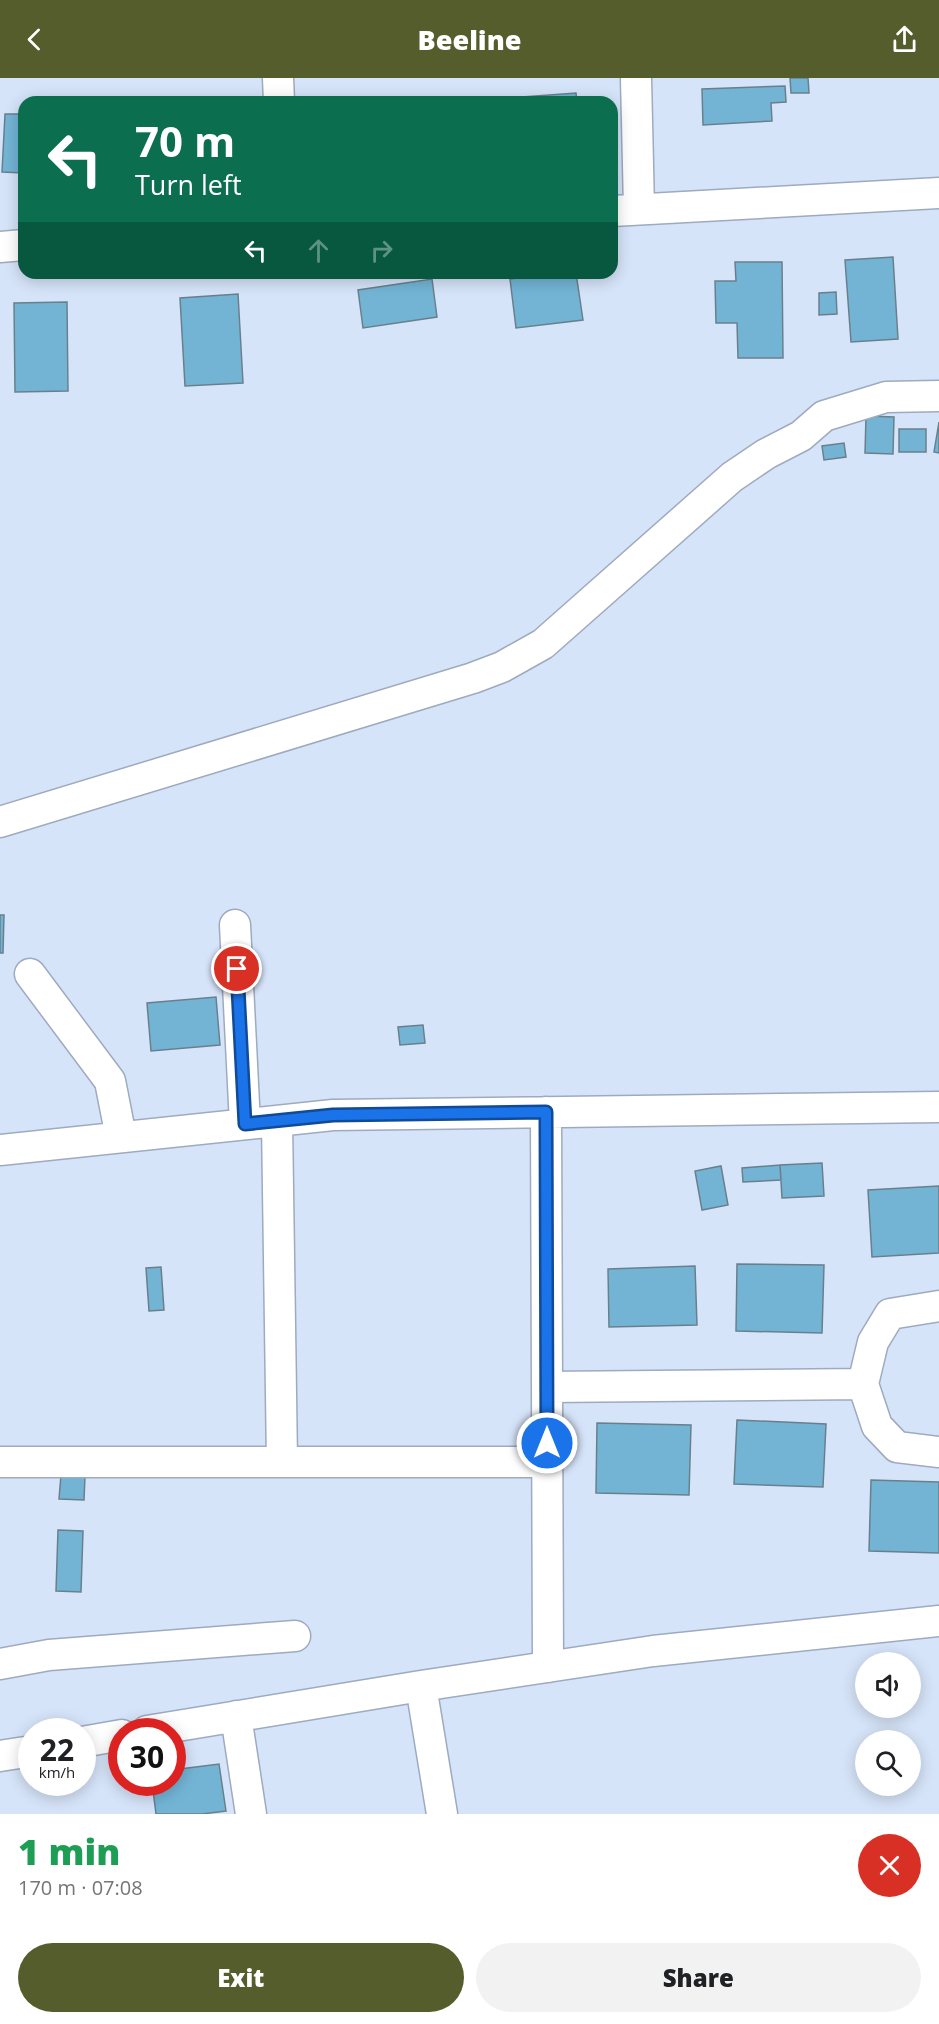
<!DOCTYPE html>
<meta charset="utf-8">
<style>
body{margin:0;font-family:"Open Sans",sans-serif;background:#f2f2f2;color:#202124;height:100vh;display:flex;flex-direction:column;font-size:22px;white-space:nowrap}
*{box-sizing:border-box;margin:0}
p{font-size:20px;color:#757577}
.icon{flex:none;width:33px;height:33px;fill:none;stroke:currentColor;stroke-width:2;stroke-linecap:round;stroke-linejoin:round}
.map{position:relative;height:1736px;overflow:hidden}
.details{display:flex;flex-direction:column;background:#fff;flex:1}
.details>*{flex:none}
.banner{position:absolute;left:18px;top:18px;width:600px;height:183px;border-radius:18px;box-shadow:0 3px 15px #0003;background:#0b6e4f;color:#fff;overflow:hidden}
.fabs{position:absolute;left:855px;top:1574px;display:grid;gap:12px}
.fabs a{display:grid;place-items:center;width:66px;height:66px;border-radius:50%;background:#fff;box-shadow:0 3px 15px #0003;font-size:30px}
.speed{position:absolute;left:18px;top:1640px;display:flex;gap:12px;font-size:30px;font-weight:700;text-align:center}
.speed>*{display:grid;place-content:center;width:78px;height:78px;border-radius:50%;background:#fff;box-shadow:0 3px 15px #0003;line-height:1}
.speed small{font-size:15px;font-weight:400}
.speed .limit{border:9px solid #d22;background:#fff;color:#111}
.pin{position:absolute;display:grid;place-items:center;width:51px;height:51px;color:#fff;margin:-26px;border:3px solid #fff;border-radius:50%;box-shadow:0 2px 6px #0007}
.me{position:absolute;width:66px;margin:-33px;rotate:0deg;stroke-linejoin:round;filter:drop-shadow(0 0 4px #0008)}
.turn{display:flex;align-items:center;gap:21px;height:126px;padding:0 18px;font-size:27px}
.turn .icon{width:78px;height:78px;stroke-width:2.5}
.turn b{display:block;font-size:42px;line-height:51px}
.lanes{display:flex;align-items:center;height:57px;padding:0 18px;background:#0003;justify-content:center;gap:30px;direction:ltr}
.lanes .off{opacity:.35}
.round{display:grid;place-items:center;flex:none;width:63px;height:63px;border-radius:32px;background:#f2f2f2}
.head{display:flex;align-items:center;justify-content:space-between;height:102px;padding:0 18px}
h1{font-size:36px;font-weight:800;line-height:45px;color:#1e9e55}
.cta{display:flex;gap:12px;margin-top:auto;padding:12px 18px}
.cta a{flex:1;height:69px;border-radius:36px;background:#545d2b;color:#fff;font-size:24px;font-weight:800;line-height:69px;text-align:center}
.cta a+a{background:#f2f2f2;color:#202124}
header{display:flex;justify-content:space-between;align-items:center;height:78px;padding:0 18px;background:#545d2b;color:#fff;font-size:27px;font-weight:800}
.map>svg:first-child{display:block}
.building{fill:#73b4d5;stroke:#69808c;stroke-width:1.5}
.lines{fill:none;stroke-linecap:round;stroke-linejoin:round}
.minor-casing{stroke:#9eaabf;stroke-width:33}
.minor{stroke:#fff;stroke-width:30}
.route-casing{stroke:#114b97;stroke-width:15}
.route{stroke:#1a73e8;stroke-width:10}
</style>
<header><svg class="icon" aria-label="back" viewBox="0 0 24 24"><path d="M15 5l-7 7 7 7"/></svg>Beeline<svg class="icon" aria-label="share" viewBox="0 0 24 24"><path d="M12 15V3M7 8l5-5 5 5M5 13v7h14v-7"/></svg></header>
<div class="map">
<svg width="939" height="1736" viewBox="0 0 939 1736">
<rect width="100%" height="100%" fill="#d6e4f9"/>
<!-- building -->
<path class="building" d="M790 0H808L809 15H791Z
M785 8 786 24 771 25 772 43 703 47 702 11Z
M576 15 577 24H482V22Z
M5 36H24V95L2 94Z
M893 179 898 261 851 264 845 182Z
M735 184H782L783 280H738L737 245H716L715 203H736Z
M560 195H576L583 242 516 250 510 201Z
M432 201 437 239 363 250 358 212Z
M836 214 837 236 819 237V215Z
M238 216 243 305 185 308 180 220Z
M67 224 68 313 15 314 14 225Z
M866 338 894 339 893 376 865 375Z
M939 344V375L934 374Z
M899 351H926V374H899Z
M844 365 846 379 824 382 822 368Z
M0 837H4L3 875H0Z
M216 919 220 967 151 973 147 925Z
M423 947 425 965 400 967 398 949Z
M822 1085 824 1118 782 1120 780 1087Z
M780 1087 781 1102 743 1104 742 1090Z
M721 1088 728 1127 702 1132 695 1093Z
M939 1108V1175L872 1179 868 1112Z
M737 1186 824 1187 822 1255 736 1253Z
M695 1188 697 1247 609 1249 608 1191Z
M161 1189 164 1232 149 1233 146 1190Z
M737 1342 826 1346 823 1409 734 1406Z
M597 1345 691 1347 689 1417 596 1415Z
M61 1397 85 1398 84 1422 59 1421Z
M871 1402 939 1404V1475L869 1473Z
M58 1452 83 1453 81 1514 56 1513Z
M219 1686 226 1733 202 1736H156L152 1704H172V1692Z"/>
<g class="lines">
<!-- minor casing -->
<g class="minor-casing">
<path id="minor" d="M278 0 279 24
M636 0 639 131
M612 133 939 115
M0 169 24 167
M0 744 473 600 502 589 543 566 732 399 766 376 801 358 824 338 886 319 939 318
M235 847 245 1046
M30 896 110 1003 121 1059
M546 1034 548 1589
M277 1043 282 1384
M0 1072 333 1037 939 1029
M863 1306 877 1348 897 1369 939 1374
M547 1309 863 1306 873 1264 890 1236 939 1228
M0 1384H547
M0 1586 49 1577 295 1558
M421 1608 442 1736
M236 1638 251 1736
M147 1653 421 1608 653 1573 939 1543
M82 1664 122 1657
M0 1678 32 1673"/>
</g>
<!-- minor -->
<use href="#minor" class="minor"/>
</g>
<g class="lines">
<!-- route casing -->
<g class="route-casing">
<path id="route" d="M237 891 245 1046 333 1037 546 1034 547 1365"/>
</g>
<!-- route -->
<use href="#route" class="route"/>
</g>
</svg>
<div class="fabs">
<a><svg class="icon" aria-label="sound" viewBox="0 0 24 24"><path d="M4 9h4l5-4v14l-5-4H4zM17 9q2 3 0 6"/></svg></a>
<a><svg class="icon" aria-label="search" viewBox="0 0 24 24"><circle cx="10" cy="10" r="6"/><path d="M15 15l6 6"/></svg></a>
</div>
<div class="speed"><div>22<small>km/h</small></div><div class="limit">30</div></div>
<div class="pin" style="left:237px;top:891px;background:#d93025"><svg class="icon" aria-label="arrive" viewBox="0 0 24 24"><path d="M6 21V4h12l-3 4 3 4H6"/></svg></div>
<svg class="me" style="left:547px;top:1365px" viewBox="-20 -20 40 40"><circle r="17" fill="#1a73e8" stroke="#fff" stroke-width="3"/><path d="M0-11L8 9 0 5-8 9z" fill="#fff"/></svg>
<div class="banner">
<div class="turn"><svg class="icon" aria-label="left" viewBox="0 0 24 24"><path d="M17 20v-9H6M10 6l-5 5 5 5"/></svg><div><b>70 m</b>Turn left</div></div>
<div class="lanes"><svg class="icon" aria-label="left" viewBox="0 0 24 24"><path d="M17 20v-9H6M10 6l-5 5 5 5"/></svg><svg class="icon off" aria-label="ahead" viewBox="0 0 24 24"><path d="M12 20V5M6 11l6-6 6 6"/></svg><svg class="icon off" aria-label="right" viewBox="0 0 24 24"><path d="M7 20v-9h11M14 6l5 5-5 5"/></svg></div>
</div>
</div>
<section class="details">
<div class="head"><div><h1>1 min</h1><p>170 m · 07:08</p></div><a class="round" style="background:#d93025;color:#fff"><svg class="icon" aria-label="close" viewBox="0 0 24 24"><path d="M6 6l12 12M18 6L6 18"/></svg></a></div>
<div class="cta"><a>Exit</a><a>Share</a></div>
</section>
